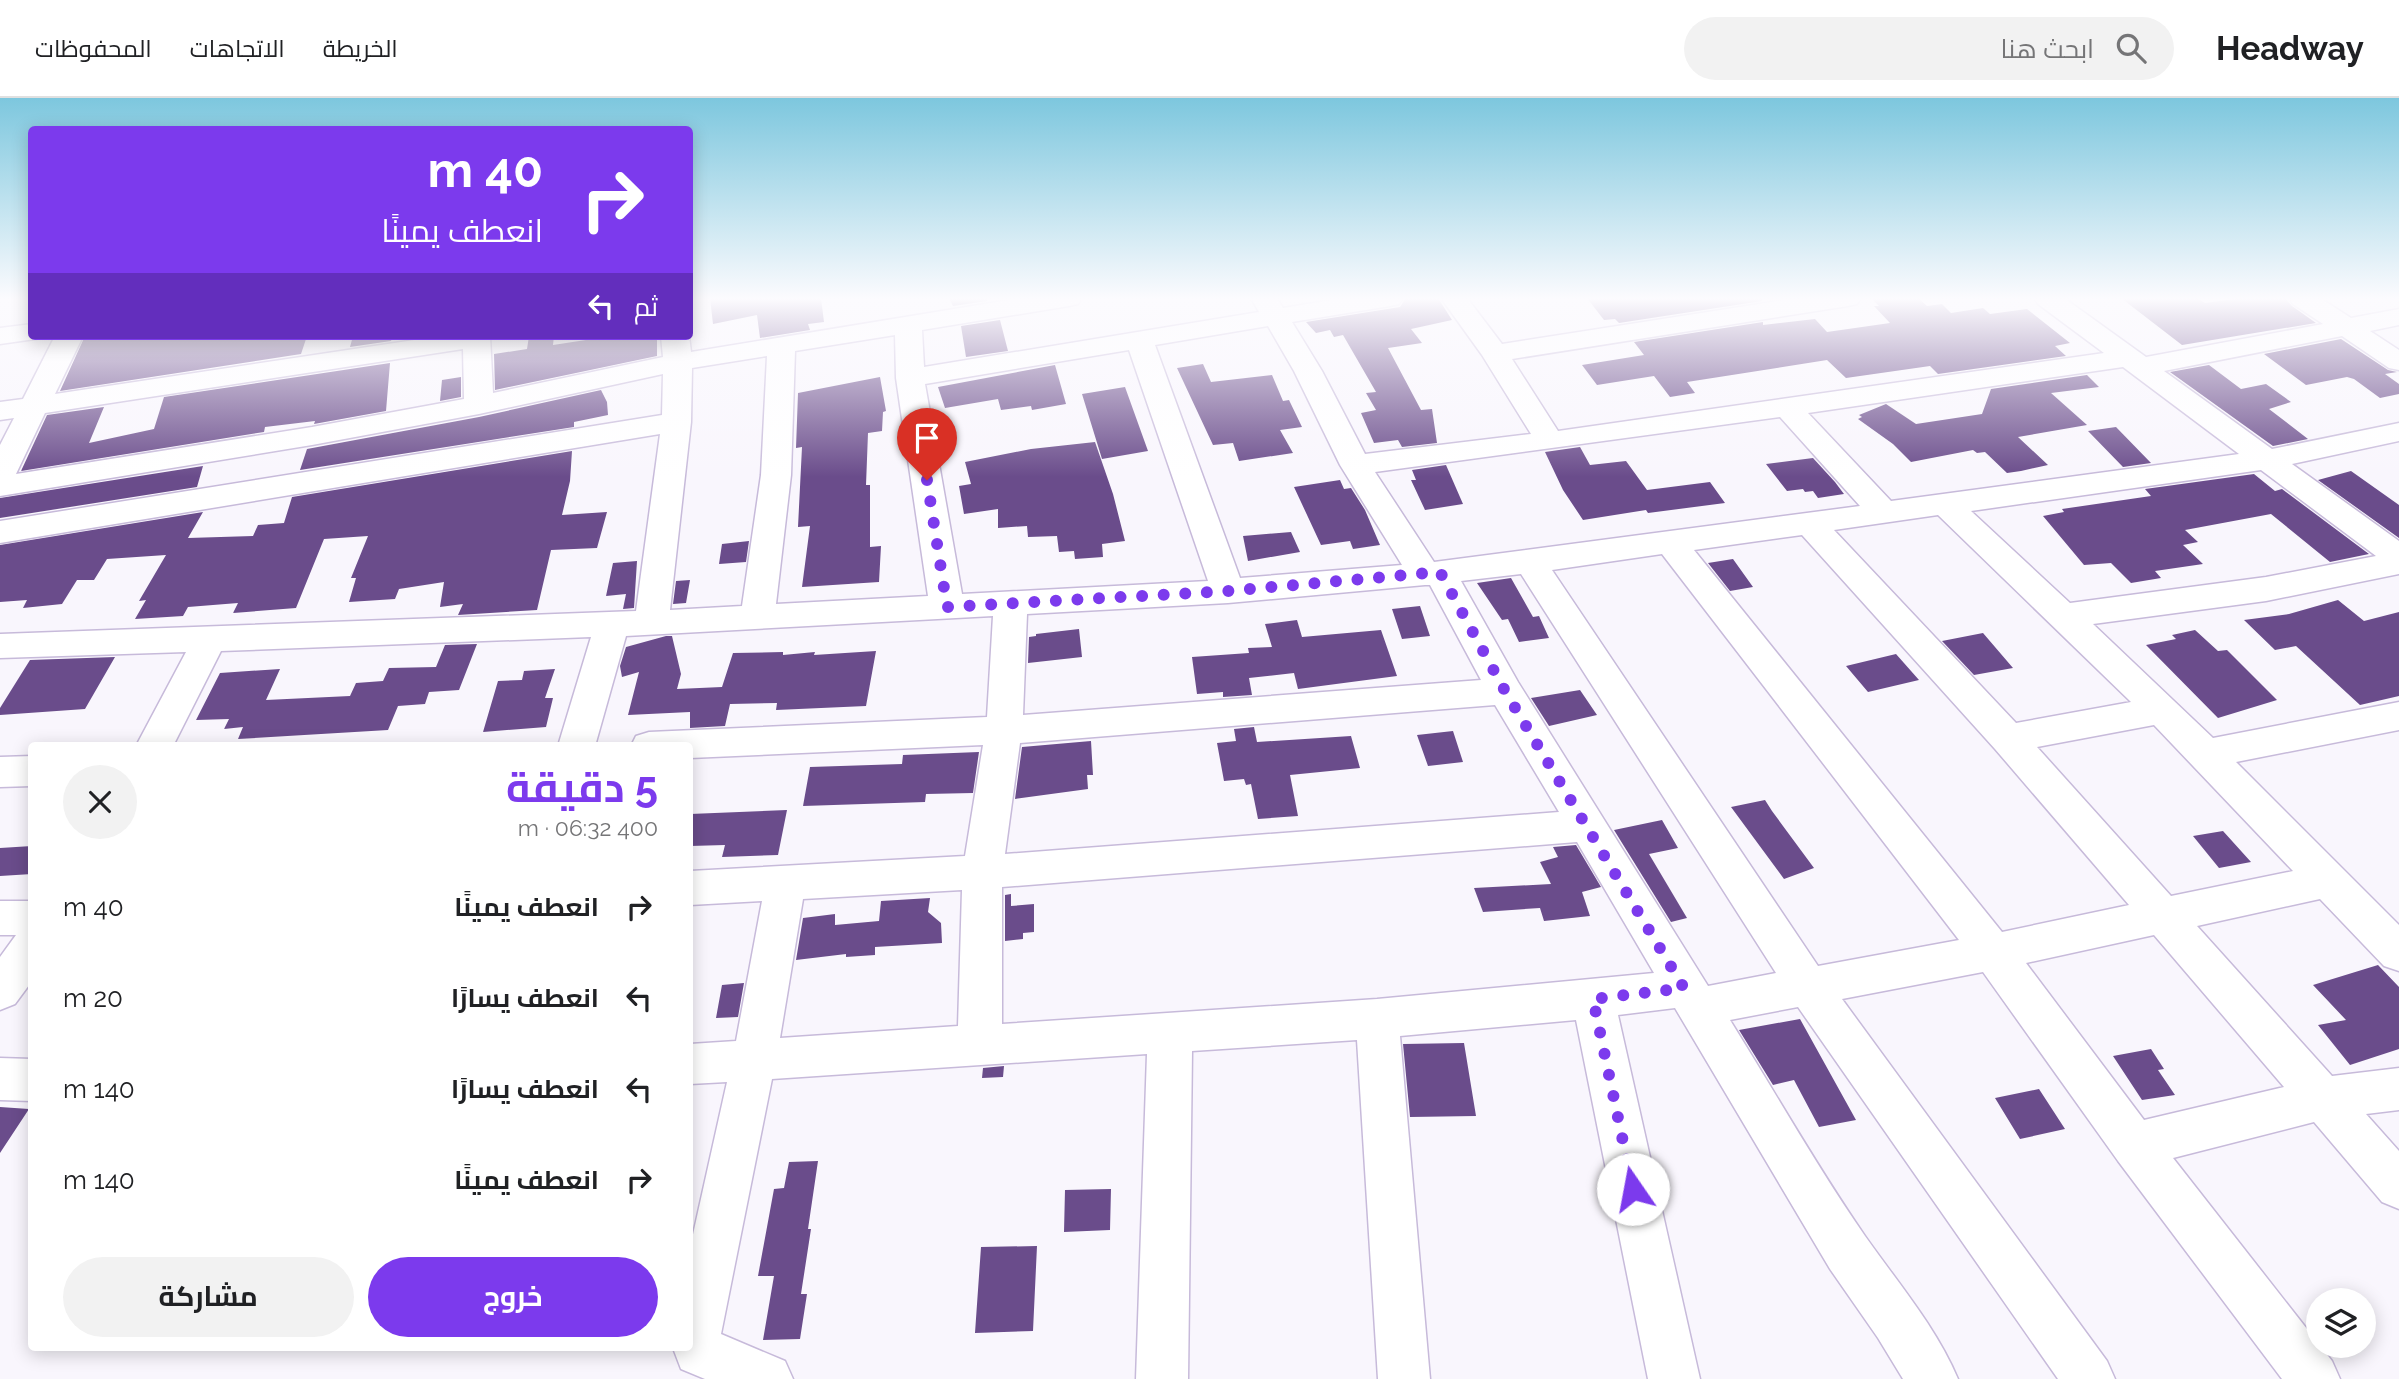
<!DOCTYPE html>
<html lang="ar">
<meta charset="utf-8">
<style>
body{margin:0;font-family:Raleway,Cairo,sans-serif;background:#f2f2f2;color:#202124;direction:rtl;height:100vh;display:flex;flex-direction:column;font-size:26px;white-space:nowrap}
*{box-sizing:border-box;margin:0}
p{font-size:23px;color:#757577}
.icon{flex:none;width:38px;height:38px;fill:none;stroke:currentColor;stroke-width:2;stroke-linecap:round;stroke-linejoin:round}
.map{position:relative;flex:1;overflow:hidden;direction:ltr}
.sheet{position:absolute;left:28px;top:644px;width:665px;height:609px;display:flex;flex-direction:column;background:#fff;border-radius:7px;box-shadow:0 4px 18px #0003;direction:rtl}
.sheet>*{flex:none}
.banner{position:absolute;left:28px;top:28px;width:665px;height:214px;border-radius:7px;box-shadow:0 4px 18px #0003;direction:rtl;background:#7c3aed;color:#fff;overflow:hidden}
.controls{position:absolute;left:2306px;top:1190px;display:grid;gap:14px}
.controls a{display:grid;place-items:center;width:70px;height:70px;border-radius:50%;background:#fff;box-shadow:0 4px 18px #0003;font-size:35px}
.pin{position:absolute;display:grid;place-items:center;width:60px;height:60px;color:#fff;margin:-72px -30px;border-radius:50% 50% 50% 0;rotate:-45deg;box-shadow:0 0 7px #0007}
.pin .icon{rotate:45deg}
.me{position:absolute;width:77px;margin:-38px;rotate:348deg;stroke-linejoin:round;filter:drop-shadow(0 0 5px #0008)}
.turn{display:flex;align-items:center;gap:24px;height:147px;padding:0 35px;font-size:32px}
.turn .icon{width:91px;height:91px;stroke-width:2.5}
.turn b{display:block;font-size:49px;line-height:60px}
.then{display:flex;align-items:center;height:66px;padding:0 35px;background:#0003;gap:14px;font-size:26px}
.round{display:grid;place-items:center;flex:none;width:74px;height:74px;border-radius:37px;background:#f2f2f2}
.headline{display:flex;align-items:center;justify-content:space-between;height:119px;padding:0 35px}
h1{font-size:42px;font-weight:700;line-height:52px;color:#7c3aed}
.cta{display:flex;gap:14px;margin-top:auto;padding:14px 35px}
.cta a{flex:1;height:80px;border-radius:42px;background:#7c3aed;color:#fff;font-size:28px;font-weight:700;line-height:80px;text-align:center}
.cta a+a{background:#f2f2f2;color:#202124}
ul{padding:0;list-style:none}
li{display:flex;align-items:center;gap:21px;height:91px;padding:0 35px}
li div{flex:1}
li b{display:block;font-size:26px}
li em{font-style:normal}
header{display:flex;align-items:center;gap:42px;box-sizing:border-box;height:98px;padding:0 35px;background:#fff;border-bottom:2px solid #e0e0e0}
header strong{font-size:33px}
nav{display:flex;gap:38px;margin-inline-start:auto;font-size:24px}
.search{width:490px;height:63px;background:#f2f2f2;display:flex;align-items:center;gap:18px;box-sizing:border-box;padding:0 24px;border-radius:38px;color:#757577;font-size:26px}
.map>svg:first-child{display:block}
.building{fill:#6a4c8b}
.lines{fill:none;stroke-linecap:round;stroke-linejoin:round}
.minor-casing{stroke:#c7bada;stroke-width:3}
.minor{fill:#fff;fill-rule:evenodd}
.route{stroke:#7c3aed;stroke-width:12;stroke-dasharray:0 21.6}
</style>
<header>
<strong>Headway</strong>
<div class="search"><svg class="icon" aria-label="search" viewBox="0 0 24 24"><circle cx="10" cy="10" r="6"/><path d="M15 15l6 6"/></svg>ابحث هنا</div>
<nav><a>الخريطة</a><a>الاتجاهات</a><a>المحفوظات</a></nav>
</header>
<div class="map">
<svg width="2399" height="1281" viewBox="0 0 2399 1281">
<rect width="100%" height="100%" fill="#f9f6fd"/>
<!-- building -->
<path class="building" d="M710 200H821L824 224 808 226 810 232 760 240 757 217 713 226Z
M949 200H987V203L953 208Z
M1406 200H1438L1452 222 1411 231 1422 245 1388 250 1421 312 1432 311 1437 345 1402 349 1398 342 1374 345 1361 315 1376 312 1366 295 1376 294 1343 237 1334 239 1330 232 1316 235 1306 224 1400 209Z
M1587 200H1762V203L1619 225 1615 221 1604 222Z
M1871 200H1918L1927 208 1942 206 1951 215 1983 210 1990 216 2027 211 2070 245 2055 248 2066 258 1938 276 1930 268 1846 280 1827 262 1687 284 1695 295 1670 299 1654 278 1597 287 1582 267 1644 257 1634 244 1763 224V227L1815 221 1827 234 1890 225 1874 208H1879Z
M2121 200H2197L2205 205 2241 200H2285L2292 208 2316 225 2182 247Z
M1000 222 1008 253 966 259 961 228Z
M85 238H307L301 256 60 293Z
M353 238H393L391 243 350 249Z
M529 238H554L553 247 612 238H657V258L495 292 494 256 527 251Z
M2341 241 2388 272 2397 274 2385 276 2399 286V296L2380 300 2354 281 2347 279 2306 287 2264 256Z
M390 265 386 313 314 326 315 323 265 329 264 334 21 373 47 317 104 309 89 345 154 331 164 299Z
M1203 266 1211 284 1272 277 1283 303 1289 302 1302 329 1280 332 1293 355 1239 363 1233 345 1213 347 1177 270Z
M1055 267 1066 306 1032 312 1031 308 1001 312 998 301 945 310 938 289Z
M2209 267 2241 291 2266 286 2291 304 2269 311 2308 341 2273 348 2170 274Z
M2087 277 2099 289 2051 295 2087 327 2018 339 2048 367 2021 373 2007 375 1985 354 1977 355 1973 352 1911 364 1893 346 1858 321 1862 319 1859 317 1886 306 1916 326 1982 316 1991 291Z
M461 279V299L440 303 442 282Z
M880 279 886 313 883 314 882 333 868 335 866 387H870V449L881 448 879 484 802 489 810 428 798 429 802 349 796 350 798 295Z
M1125 289 1148 353 1102 361 1082 296Z
M601 292 607 304 608 317 574 324V329L300 372 307 351 479 319Z
M2116 329 2151 365 2123 369 2088 333Z
M1095 344 1113 396 1125 443 1102 446 1103 459 1075 461 1074 453 1059 454 1057 438 1028 439 1027 428 998 430V411L964 416 959 388 971 386 965 364 1031 351Z
M1580 349 1590 367 1626 363 1647 392 1710 384 1725 405 1648 415 1646 412 1583 422 1563 392 1545 354Z
M572 353 570 383 562 417 607 414 597 450 551 452 537 512 458 517 463 506 440 509 444 484 399 491 395 501 349 504 356 480H351L368 438 324 441 296 510 233 515 238 505 188 509 183 518 135 521 146 502 139 503 166 457 107 461 94 482H77L62 506 23 510 27 502 0 504V447L203 414 188 440 253 438 258 427 284 425 292 399Z
M1813 360 1835 384 1844 396 1818 400 1813 393 1805 394 1803 391 1787 393 1766 366Z
M1446 367 1463 406 1425 412 1411 382H1416L1412 372Z
M203 368 197 389 0 420V400Z
M2351 373 2399 407V440L2318 382Z
M2254 376 2275 393 2282 391 2369 456 2330 464 2271 416 2185 432 2198 444 2183 447 2203 466 2155 473 2161 480 2131 485 2111 465 2084 467 2043 418 2064 414 2062 411 2151 398 2145 391Z
M1340 382 1344 391 1351 390 1365 412 1380 447 1353 451 1350 443 1321 447 1294 389Z
M1291 434 1300 454 1248 463 1243 438Z
M749 443 746 464 719 466 722 446Z
M1733 461 1753 489 1730 493 1708 465Z
M637 463 634 510 623 511 626 496 606 498 613 465Z
M1511 480 1533 519 1539 518 1549 540 1519 544 1508 521 1502 522 1477 485Z
M690 482 686 505 673 506 676 483Z
M2338 502 2364 523 2399 514V598L2360 607 2296 548 2275 552 2244 522 2289 516Z
M1420 508 1430 538 1402 541 1392 511Z
M1297 522 1302 539 1381 532 1397 578 1298 591 1294 575 1249 580 1252 597 1223 599V594L1197 596 1192 559 1249 555 1248 550 1272 549 1265 526Z
M1079 531 1082 559 1028 565 1029 539 1036 538V536Z
M2195 532 2218 553 2227 552 2277 602 2218 620 2146 547 2176 541 2172 537Z
M1983 535 2013 570 1974 577 1942 543Z
M666 538H672L681 576 677 591 722 589 733 555 783 554V557L815 554 814 557 876 553 866 608 776 612 777 605 730 606 725 628 690 630V614L628 617 639 574 622 579 620 568 626 549Z
M477 546 459 592 429 594 425 606 398 608 388 632 238 641 243 629 224 631 229 621 196 622 220 575 280 571 266 602 350 598 356 585 383 583 389 570 436 569 445 547Z
M1896 556 1919 582 1868 594 1846 568Z
M115 559 85 611 0 617V610L30 562Z
M555 571 545 600H553L546 629 483 634 498 583 522 582 524 573Z
M1580 592 1597 617 1549 628 1531 600Z
M1254 629 1257 644 1351 638 1360 670 1290 677 1298 718 1258 721 1251 686 1246 687 1244 681 1224 683 1217 645 1236 643 1234 631Z
M1453 633 1463 664 1428 668 1417 637Z
M1091 643 1093 677H1087L1088 691 1015 701 1022 649Z
M979 654 973 695 926 696 925 704 803 708 810 669 902 666 903 657Z
M1765 702 1772 713 1814 770 1784 781 1731 709Z
M787 712 778 757 722 759 725 747 690 748V716Z
M1662 722 1678 750 1649 756 1687 820 1671 824 1614 732Z
M2223 733 2251 764 2219 770 2193 738Z
M1576 747 1601 789 1582 794 1590 818 1544 823 1540 810 1483 814 1474 790 1551 786 1540 764 1558 759 1553 749Z
M32 748V776L0 778V750Z
M1011 796V808L1034 806V834L1023 835V841L1005 843V797Z
M930 800 928 814 941 825 942 845 875 849V857L846 859V856L796 862 803 820 835 816V827L879 823 881 803Z
M2378 867 2399 889V951L2350 967 2318 927 2346 922 2313 887Z
M744 885 738 919 716 920 722 887Z
M1800 921 1856 1022 1819 1029 1794 982 1773 987 1739 932Z
M1464 945 1476 1018 1410 1019 1403 946Z
M2151 951 2164 971 2158 972 2175 997 2142 1002 2113 958Z
M1004 968 1003 979 982 980 983 970Z
M2039 991 2065 1031 2020 1041 1995 1000Z
M0 1009 29 1011 0 1055Z
M818 1063 808 1131H811L801 1196H807L800 1241 763 1242 774 1178H758L774 1091 784 1090 789 1064Z
M1111 1091 1110 1132 1064 1134 1065 1092Z
M1037 1148 1033 1233 975 1235 981 1149Z"/>
<g class="lines">
<!-- minor casing -->
<g class="minor-casing">
<path id="minor" d="M1021 200H1082L1078 206 1069 208 922 232 924 269 1259 214 1251 200H1277L1283 210 1343 200H1403L1399 206 1390 208 1292 224 1322 273 1365 356 1531 336 1482 257 1441 200H1467L1502 246 1798 200H1861L1857 206 1848 208 1512 261 1558 333 2104 255 2038 206 2034 200H2064L2146 259 2323 226 2293 206 2289 200H2320L2351 220 2399 211V227L2370 233 2399 252V272L2389 270 2342 238 2164 273 2272 351 2399 325V343L2292 366 2399 443V476L2266 503 2093 526 2213 640 2399 604V632L2236 664 2399 827V873L2384 868 2320 801 2197 828 2332 978 2399 970V1012L2366 1016 2399 1053V1111L2382 1104 2314 1024 2173 1060 2332 1263 2340 1281H2282L2118 1063 1983 874 1842 901 2107 1263 2115 1281H2058L1798 909 1730 922C1775 994 1817 1069 1865 1138 1898 1185 1936 1229 1958 1281H1903L1878 1240 1830 1171 1675 910 1618 917 1700 1281H1648L1576 922 1400 938 1430 1281H1378L1357 942 1192 953 1188 1281H1136L1147 956 772 981 721 1236 785 1263 793 1281H705L681 1271 673 1250H690V1150L727 984 690 986V946L736 943 762 803 690 807V773L965 758 983 647 690 660V648H631L636 638 649 634 987 619 993 518 626 538 595 648H558L591 539 221 553 173 648H136L186 554 0 560V536L636 513 660 336 0 445V423L662 317 663 276 479 316 312 347 0 398V347L14 320 0 322V304L23 301 55 238H83L55 296 441 238H490L493 295 663 259 661 238H689L691 254ZM1268 228 1294 273 1340 367 1402 467 1240 480 1155 247ZM895 237 896 280 928 498 776 506 791 377 795 253ZM463 251 464 301 312 329 16 376 45 315ZM1129 252 1208 483 962 496 925 286ZM767 258 761 377 742 508 670 512 691 324 692 270ZM2123 269 2239 356 1891 403 1808 315ZM1780 319 1860 408 1434 464 1375 374ZM2261 372 2376 458 2266 479 2070 505 1971 413ZM1938 417 2131 604 2016 625 1834 432ZM1802 437 1995 651 2129 807 2002 834 1694 452ZM1662 456 1959 842 1818 868 1552 472ZM1521 476 1776 875 1708 888 1518 584 1461 483ZM1425 487H1430L1481 582 1023 617 1027 516 1228 505ZM1495 607 1559 714 1005 756 1020 645ZM2154 627 2293 773 2171 798 2037 649ZM1577 744 1654 875 1377 901 1002 926V789ZM962 792 958 928 780 940 803 801ZM2154 837 2284 989 2144 1022 2026 865Z
M32 226V238H43L42 240 0 246V230Z
M32 658V688L0 689V659Z
M0 803H32V883L15 906 0 912V859L16 837H0Z
M0 960 32 961V1003L0 1002Z"/>
</g>
<!-- minor -->
<use href="#minor" class="minor"/>
</g>
<!-- sky -->
<linearGradient id="sky" x2="0" y2="1"><stop stop-color="#7dc7de"/><stop offset="0.53" stop-color="#fcfbfe"/><stop offset="1" stop-color="#fcfbfe" stop-opacity="0"/></linearGradient>
<rect width="2399" height="379" fill="url(#sky)"/>
<g class="lines">
<!-- route -->
<path class="route" d="M927 382 947 509 1228 493 1440 474 1505 593 1684 890 1593 901 1633 1091"/>
</g>
</svg>
<div class="controls">
<a><svg class="icon" aria-label="layers" viewBox="0 0 24 24"><path d="M12 4l9 5-9 5-9-5zM3 14l9 5 9-5"/></svg></a>
</div>
<div class="pin" style="left:927px;top:382px;background:#d93025"><svg class="icon" aria-label="arrive" viewBox="0 0 24 24"><path d="M6 21V4h12l-3 4 3 4H6"/></svg></div>
<svg class="me" style="left:1633px;top:1091px" viewBox="-20 -20 40 40"><circle r="19" fill="#fff"/><path d="M0-13L10 11 0 6-10 11z" fill="#7c3aed"/></svg>
<div class="banner">
<div class="turn"><svg class="icon" aria-label="right" viewBox="0 0 24 24"><path d="M7 20v-9h11M14 6l5 5-5 5"/></svg><div><b>40 m</b>انعطف يمينًا</div></div>
<div class="then">ثم<svg class="icon" aria-label="left" viewBox="0 0 24 24"><path d="M17 20v-9H6M10 6l-5 5 5 5"/></svg></div>
</div>
<section class="sheet">
<div class="headline"><div><h1>5 دقيقة</h1><p>400 m · 06:32</p></div><a class="round"><svg class="icon" aria-label="close" viewBox="0 0 24 24"><path d="M6 6l12 12M18 6L6 18"/></svg></a></div>
<ul>
<li><svg class="icon" aria-label="right" viewBox="0 0 24 24"><path d="M7 20v-9h11M14 6l5 5-5 5"/></svg><div><b>انعطف يمينًا</b></div><em>40 m</em></li>
<li><svg class="icon" aria-label="left" viewBox="0 0 24 24"><path d="M17 20v-9H6M10 6l-5 5 5 5"/></svg><div><b>انعطف يسارًا</b></div><em>20 m</em></li>
<li><svg class="icon" aria-label="left" viewBox="0 0 24 24"><path d="M17 20v-9H6M10 6l-5 5 5 5"/></svg><div><b>انعطف يسارًا</b></div><em>140 m</em></li>
<li><svg class="icon" aria-label="right" viewBox="0 0 24 24"><path d="M7 20v-9h11M14 6l5 5-5 5"/></svg><div><b>انعطف يمينًا</b></div><em>140 m</em></li>
</ul>
<div class="cta"><a>خروج</a><a>مشاركة</a></div>
</section>
</div>
